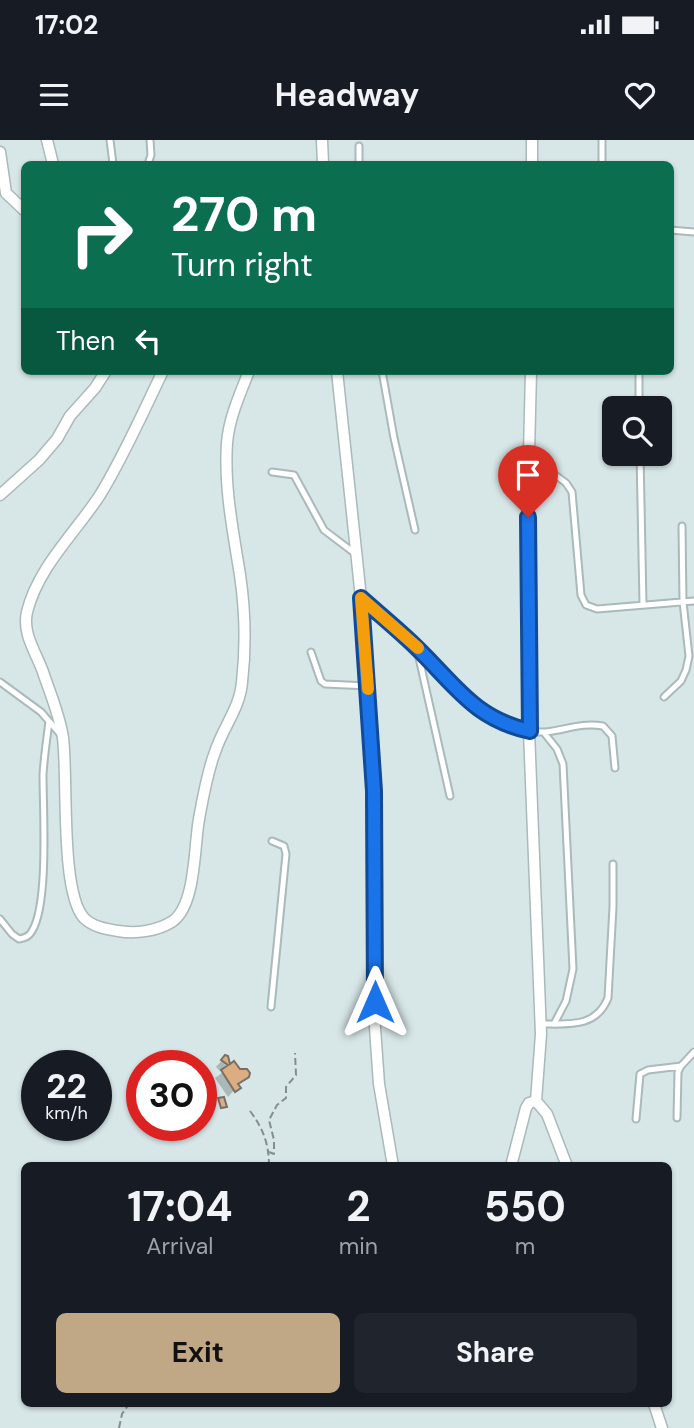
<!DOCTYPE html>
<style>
body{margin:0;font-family:"DM Sans",sans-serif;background:#20242c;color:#f1f3f6;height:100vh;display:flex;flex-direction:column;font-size:26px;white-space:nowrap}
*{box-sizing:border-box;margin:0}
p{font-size:23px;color:#9ea1a6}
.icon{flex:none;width:38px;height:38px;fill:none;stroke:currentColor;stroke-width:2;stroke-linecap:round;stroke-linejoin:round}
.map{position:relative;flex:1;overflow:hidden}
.side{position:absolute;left:21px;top:1022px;width:651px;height:245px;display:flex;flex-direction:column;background:#171b24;border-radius:10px;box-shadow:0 2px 5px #0004}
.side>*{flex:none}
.guide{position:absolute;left:21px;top:21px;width:653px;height:214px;border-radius:10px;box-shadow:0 2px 5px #0004;background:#0b6e4f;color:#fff;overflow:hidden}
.controls{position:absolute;left:602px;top:256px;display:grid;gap:14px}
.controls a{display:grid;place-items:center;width:70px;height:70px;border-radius:10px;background:#171b24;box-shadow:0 2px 5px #0004;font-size:35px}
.speed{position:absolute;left:21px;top:910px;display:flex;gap:14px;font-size:35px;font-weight:700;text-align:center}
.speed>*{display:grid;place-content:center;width:91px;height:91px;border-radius:50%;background:#171b24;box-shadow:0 2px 5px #0004;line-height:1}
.speed small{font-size:18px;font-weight:400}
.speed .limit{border:10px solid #d22;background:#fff;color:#111}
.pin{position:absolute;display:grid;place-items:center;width:60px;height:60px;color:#fff;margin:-72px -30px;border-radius:50% 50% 50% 0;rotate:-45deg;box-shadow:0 0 7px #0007}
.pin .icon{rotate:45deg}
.me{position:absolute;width:77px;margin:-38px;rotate:0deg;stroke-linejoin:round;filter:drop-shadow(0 0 5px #0008)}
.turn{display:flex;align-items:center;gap:24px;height:147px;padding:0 35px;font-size:32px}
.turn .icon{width:91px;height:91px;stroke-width:2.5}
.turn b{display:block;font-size:49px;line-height:60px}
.then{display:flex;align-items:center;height:66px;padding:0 35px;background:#0003;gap:14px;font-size:26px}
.eta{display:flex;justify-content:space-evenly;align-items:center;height:119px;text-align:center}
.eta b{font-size:42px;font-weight:700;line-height:49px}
.button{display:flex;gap:14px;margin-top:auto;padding:14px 35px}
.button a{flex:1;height:80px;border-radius:10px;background:#c0a887;color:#111;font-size:28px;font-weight:700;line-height:80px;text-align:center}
.button a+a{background:#20242c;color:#f1f3f6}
.status{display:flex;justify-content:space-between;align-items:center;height:49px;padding:0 35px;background:#171b24;direction:ltr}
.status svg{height:19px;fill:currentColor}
header{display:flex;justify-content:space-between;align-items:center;height:91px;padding:0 35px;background:#171b24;font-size:32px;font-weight:700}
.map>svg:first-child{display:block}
.shadow{fill:#0003}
.building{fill:#dbad81;stroke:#786f67;stroke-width:2}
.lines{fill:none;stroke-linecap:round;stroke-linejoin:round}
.service-casing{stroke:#aab9b9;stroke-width:9}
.minor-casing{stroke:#aab9b9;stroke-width:13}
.path{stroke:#838e8f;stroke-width:2;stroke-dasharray:7 3.5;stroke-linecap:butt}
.service{stroke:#fff;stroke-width:5}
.minor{stroke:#fff;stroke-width:10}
.route-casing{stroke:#114b97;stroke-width:18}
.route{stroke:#1a73e8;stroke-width:12}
.slow{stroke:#f59e0b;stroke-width:12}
</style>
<div class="status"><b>17:02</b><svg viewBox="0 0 49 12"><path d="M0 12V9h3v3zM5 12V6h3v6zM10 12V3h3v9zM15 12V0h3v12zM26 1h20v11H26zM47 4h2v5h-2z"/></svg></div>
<header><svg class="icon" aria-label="menu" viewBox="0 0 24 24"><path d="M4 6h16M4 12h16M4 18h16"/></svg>Headway<svg class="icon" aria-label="heart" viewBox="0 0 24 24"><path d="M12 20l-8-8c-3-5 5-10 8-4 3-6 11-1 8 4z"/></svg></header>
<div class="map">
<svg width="694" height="1288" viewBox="0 0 694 1288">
<rect width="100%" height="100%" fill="#d7e6e7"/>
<!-- shadow -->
<path class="shadow" d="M225 917 227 919 226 924 220 931 216 927Z
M234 924 247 936 228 957 215 938Z"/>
<!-- building -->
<path class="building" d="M225 915 228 916 230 924 234 921 240 929H247L250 933 249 937 238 944 241 948 235 952 221 930 228 925 221 920Z
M224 957 227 967 221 968 218 958Z"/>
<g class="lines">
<!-- service casing -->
<g class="service-casing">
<path id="service" d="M110 0 113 24
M602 0V20
M359 6V24
M148 24 151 15 150 0
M670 90 694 92
M382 231 394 298 415 390
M639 231V268
M640 313 643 464
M530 316 566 343 572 352 581 455 586 465 597 469 694 461
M272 332 294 335 324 390 357 415
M417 509 450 656
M311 512 321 541 325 544 368 546
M0 542 41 572 61 595
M664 557 681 541 686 530 689 516 683 462 682 386
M529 591C556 596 575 581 603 586L612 596 615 628
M545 594 557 609 563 624 573 829 566 861 554 884
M0 779 12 794 19 799C24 798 29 797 32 791 49 764 43 669 43 635 44 617 47 598 49 581
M271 867 286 714 284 706 272 701
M541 884C569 884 596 888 608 858L613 767V724
M677 978 678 932 681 926 694 912
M636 979 640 934 648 930 681 926"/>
</g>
<!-- minor casing -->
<g class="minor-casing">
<path id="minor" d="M47 0 53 24
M322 0 323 24
M532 0V24
M0 12 6 53 24 70
M163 231C143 272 124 316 100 355 76 392 38 427 27 472 22 494 36 512 43 532 50 553 60 576 63 598 68 637 60 752 84 778 93 787 106 789 118 791 136 794 158 791 173 781 196 764 194 706 199 679 203 657 207 633 215 612 223 587 240 568 242 542 246 507 245 469 240 435 233 391 224 347 227 303 229 278 240 254 249 231
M337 231 361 458 372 596 376 705 375 888 379 944 393 1026
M0 355 39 320 57 299 70 276 95 248 106 231
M361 458C380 475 400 491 418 509 456 546 475 579 529 591L541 894 536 961
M529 591 528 354 531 231
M536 961 547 974 567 1026
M511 1026 526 968 529 963 536 961
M654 1264 662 1288"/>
</g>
<!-- path -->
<path class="path" d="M250 971C263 988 269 1004 269 1026
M269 1012 274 1014V1000L269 980 277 965 286 958V947L296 935 295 913
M119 1288 122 1274 129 1264"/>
<!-- service -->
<use href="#service" class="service"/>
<!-- minor -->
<use href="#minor" class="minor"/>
</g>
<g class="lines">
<!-- route casing -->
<g class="route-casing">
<path id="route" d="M375 862 374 651 361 458C380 475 400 491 418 509 456 546 475 579 530 591L528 377"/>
</g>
<!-- route -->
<use href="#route" class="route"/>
<!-- slow -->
<path class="slow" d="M368 549 361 458 418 508"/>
</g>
</svg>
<div class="controls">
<a><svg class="icon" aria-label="search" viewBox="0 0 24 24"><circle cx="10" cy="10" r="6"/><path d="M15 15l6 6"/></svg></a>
</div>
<div class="speed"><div>22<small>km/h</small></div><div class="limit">30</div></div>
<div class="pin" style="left:528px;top:377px;background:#d93025"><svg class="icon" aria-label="arrive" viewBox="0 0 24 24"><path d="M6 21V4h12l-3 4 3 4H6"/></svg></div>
<svg class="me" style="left:375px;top:862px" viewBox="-20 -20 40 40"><path d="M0-17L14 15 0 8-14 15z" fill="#1a73e8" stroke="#fff" stroke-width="4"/></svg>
<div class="guide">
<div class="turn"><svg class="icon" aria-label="right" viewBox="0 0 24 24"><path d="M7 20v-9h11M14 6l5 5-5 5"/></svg><div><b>270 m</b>Turn right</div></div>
<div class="then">Then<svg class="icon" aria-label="left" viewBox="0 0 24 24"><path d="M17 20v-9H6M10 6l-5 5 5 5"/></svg></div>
</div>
<section class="side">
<div class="eta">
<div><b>17:04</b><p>Arrival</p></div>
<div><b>2</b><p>min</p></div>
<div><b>550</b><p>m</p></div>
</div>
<div class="button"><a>Exit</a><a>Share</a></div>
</section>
</div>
